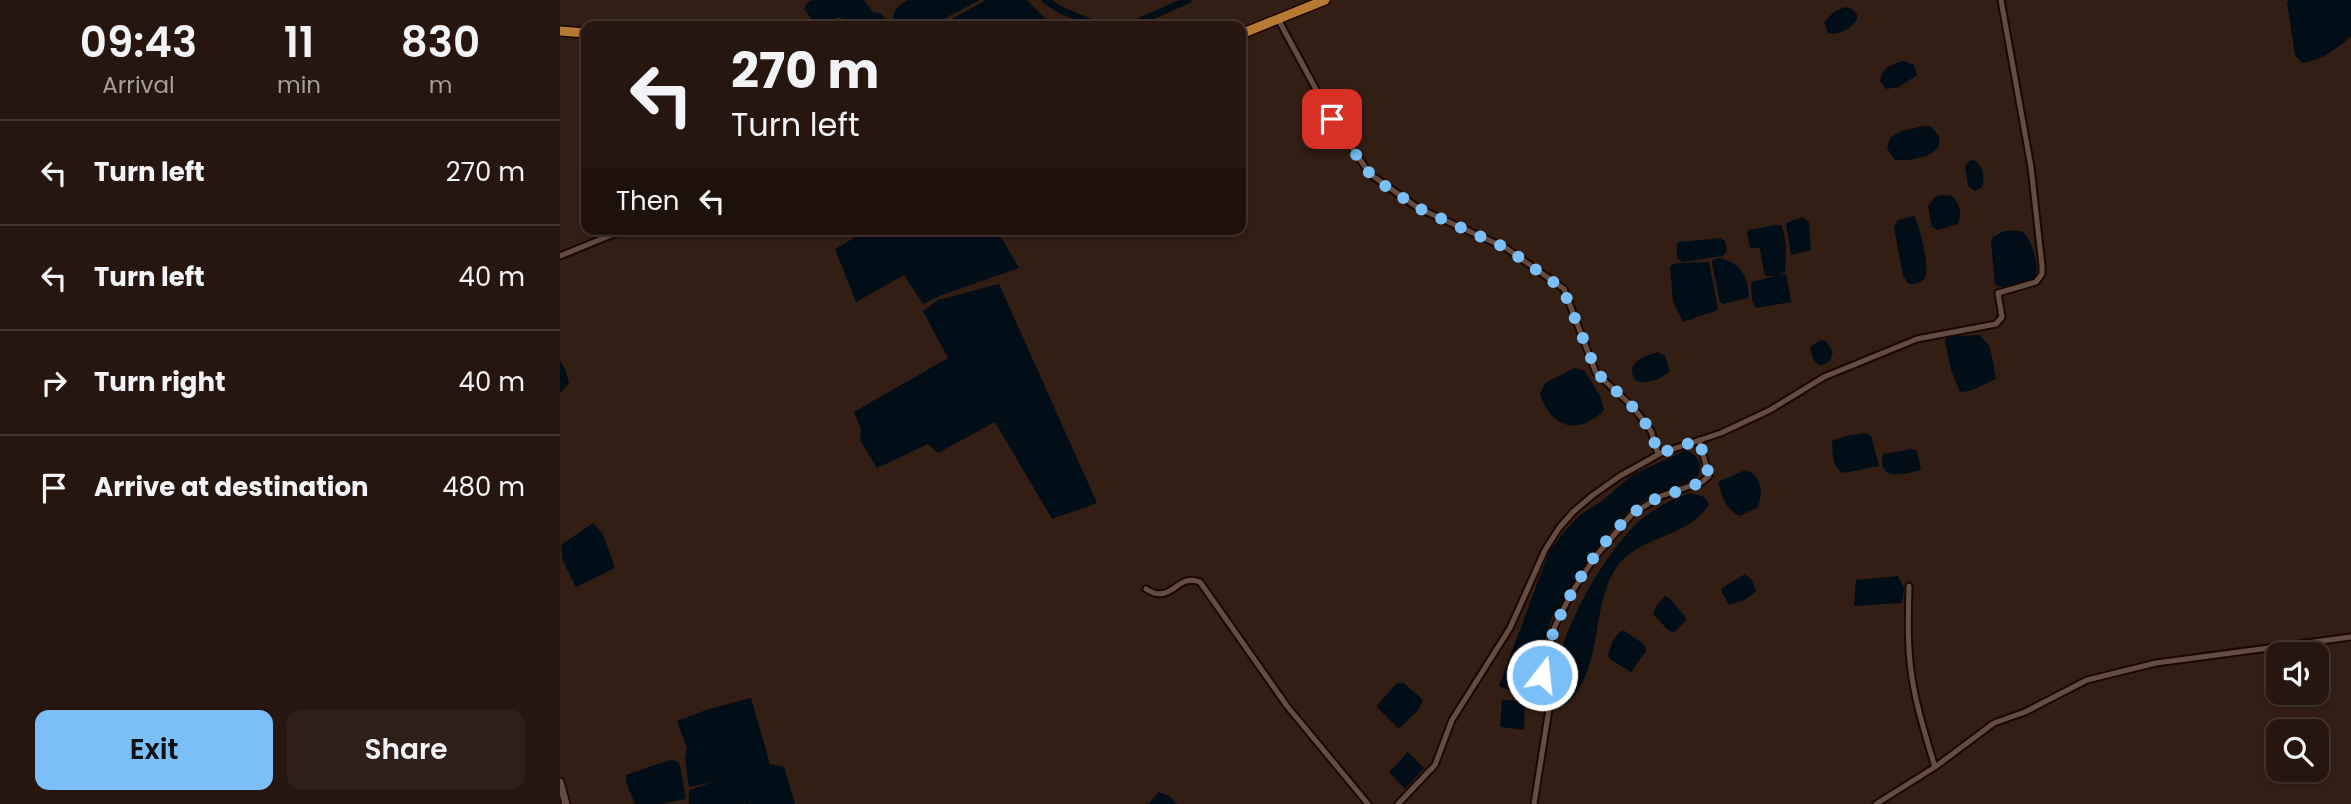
<!DOCTYPE html>
<style>
body{margin:0;font-family:Poppins,sans-serif;background:#2e1f18;color:#f1f3f6;height:100vh;display:flex;flex-direction:column;font-size:26px;white-space:nowrap}
*{box-sizing:border-box;margin:0}
p{font-size:23px;color:#a49f9e}
.icon{flex:none;width:38px;height:38px;fill:none;stroke:currentColor;stroke-width:2;stroke-linecap:round;stroke-linejoin:round}
.map{position:relative;flex:1;overflow:hidden}
.sheet{display:flex;flex-direction:column;background:#26160f;width:560px}
.sheet>*{flex:none}
.hud{position:absolute;left:21px;top:21px;width:665px;height:214px;border-radius:14px;box-shadow:0 4px 10px #0003,0 0 0 2px #42352f;background:#26160f;color:#f1f3f6;overflow:hidden}
.controls{position:absolute;left:1706px;top:642px;display:grid;gap:14px}
.controls a{display:grid;place-items:center;width:63px;height:63px;border-radius:14px;background:#26160f;box-shadow:0 4px 10px #0003,0 0 0 2px #42352f;font-size:35px}
.pin{position:absolute;display:grid;place-items:center;width:60px;height:60px;color:#fff;margin:-30px;border-radius:14px;box-shadow:0 4px 10px #0006}
.me{position:absolute;width:77px;margin:-38px;rotate:16deg;stroke-linejoin:round;filter:drop-shadow(0 0 5px #0008)}
.turn{display:flex;align-items:center;gap:24px;height:147px;padding:0 35px;font-size:32px}
.turn .icon{width:91px;height:91px;stroke-width:2.5}
.turn b{display:block;font-size:49px;line-height:60px}
.then{display:flex;align-items:center;height:66px;padding:0 35px;background:#0003;gap:14px;font-size:26px}
.eta{display:flex;justify-content:space-evenly;align-items:center;height:119px;text-align:center}
.eta b{font-size:42px;font-weight:600;line-height:49px}
.action{display:flex;gap:14px;margin-top:auto;padding:14px 35px}
.action a{flex:1;height:80px;border-radius:14px;background:#7abff8;color:#111;font-size:28px;font-weight:600;line-height:80px;text-align:center}
.action a+a{background:#2e1f18;color:#f1f3f6}
ul{padding:0;list-style:none}
li{display:flex;align-items:center;gap:21px;height:105px;padding:0 35px;border-top:2px solid #42352f}
li div{flex:1}
li b{display:block;font-size:26px}
li em{font-style:normal}
main{display:flex;flex:1;min-height:0}
.map>svg:first-child{display:block}
.water{fill:#010d17}
.lines{fill:none;stroke-linecap:round;stroke-linejoin:round}
.canal{stroke:#010d17;stroke-width:7}
.minor-casing{stroke:#1a0701;stroke-width:9}
.secondary-casing{stroke:#1a0701;stroke-width:10}
.trunk-casing{stroke:#1a0701;stroke-width:12}
.minor{stroke:#654c41;stroke-width:5}
.secondary{stroke:#654c41;stroke-width:7}
.trunk{stroke:#b67a35;stroke-width:9}
.route{stroke:#7abff8;stroke-width:12;stroke-dasharray:0 21.6}
</style>
<main>
<section class="sheet">
<div class="eta">
<div><b>09:43</b><p>Arrival</p></div>
<div><b>11</b><p>min</p></div>
<div><b>830</b><p>m</p></div>
</div>
<ul>
<li><svg class="icon" aria-label="left" viewBox="0 0 24 24"><path d="M17 20v-9H6M10 6l-5 5 5 5"/></svg><div><b>Turn left</b></div><em>270 m</em></li>
<li><svg class="icon" aria-label="left" viewBox="0 0 24 24"><path d="M17 20v-9H6M10 6l-5 5 5 5"/></svg><div><b>Turn left</b></div><em>40 m</em></li>
<li><svg class="icon" aria-label="right" viewBox="0 0 24 24"><path d="M7 20v-9h11M14 6l5 5-5 5"/></svg><div><b>Turn right</b></div><em>40 m</em></li>
<li><svg class="icon" aria-label="arrive" viewBox="0 0 24 24"><path d="M6 21V4h12l-3 4 3 4H6"/></svg><div><b>Arrive at destination</b></div><em>480 m</em></li>
</ul>
<div class="action"><a>Exit</a><a>Share</a></div>
</section>
<div class="map">
<svg width="1791" height="804" viewBox="0 0 1791 804">
<rect width="100%" height="100%" fill="#331e14"/>
<!-- water -->
<path class="water" d="M252 0H304L313 12 322 14 330 26H288L283 19 279 17 264 24H255L244 9 248 2Z
M348 0H420L370 26H335C330 14 336 6 348 0Z
M426 0H467L484 17 486 21 481 26H379Z
M1728 0H1791V36C1778 48 1761 61 1742 63L1735 55 1727 3Z
M1285 7 1292 9 1297 14V20C1290 29 1278 36 1268 33L1264 22 1274 12Z
M1344 61 1354 65 1357 75 1339 87 1326 89 1320 81C1323 67 1331 64 1344 61Z
M1364 126H1370C1373 129 1376 132 1378 135 1388 156 1346 163 1334 159L1327 148 1330 138 1341 131Z
M1414 160C1424 166 1425 177 1422 187L1415 191 1408 186 1405 166 1409 161Z
M1381 195 1392 196C1400 204 1402 213 1398 224L1378 230 1372 227 1368 206 1375 197Z
M1354 216C1360 225 1370 269 1365 278 1361 283 1355 284 1349 284L1343 276 1334 227 1338 220Z
M1243 217 1249 222 1251 250 1231 255 1226 223Z
M1215 225H1221C1228 241 1226 256 1225 272L1220 275 1226 274 1231 302 1196 308 1192 300 1191 282 1215 276H1206L1204 273 1200 248H1190L1187 233 1189 230Z
M309 229 324 231 331 229H436L459 268 382 295 363 304 344 275 296 302 275 249Z
M1444 231C1449 231 1456 230 1461 231 1471 235 1480 267 1475 277 1472 283 1463 284 1456 286 1448 288 1442 289 1435 284L1431 243 1433 237Z
M1160 238 1165 241 1167 251 1163 256 1122 262 1117 258V244L1119 242Z
M1159 258C1180 263 1188 275 1189 296L1187 298 1163 304 1160 302 1152 263 1153 260Z
M1149 262 1158 310 1123 322 1113 301 1110 266 1117 263Z
M439 284 537 503 492 519 435 422 378 453 368 444 317 468 300 440 301 429 294 412 388 358 363 311 378 300Z
M1420 335 1430 347 1436 379 1410 391 1400 392 1391 370 1385 340 1390 336Z
M1261 340 1266 341 1273 352 1270 361 1260 366 1255 362 1250 350 1251 346Z
M1098 352 1105 356 1110 371C1102 379 1086 385 1075 380 1065 362 1083 357 1098 352Z
M0 361 5 369 9 383 0 393Z
M1015 368 1025 371 1040 396 1044 410C1039 416 1033 419 1026 423 1002 432 987 415 980 394L985 383Z
M1305 433 1311 436 1319 466 1284 473C1271 467 1273 453 1272 441L1285 436Z
M1352 449 1357 451 1361 470C1344 474 1317 483 1323 454Z
M1126 450C1139 456 1143 465 1137 478L1088 498 1070 509 1048 534 992 617 975 675 966 692H954L939 686 989 552 1005 531 1020 515 1043 500 1072 475Z
M1185 470C1202 474 1204 495 1197 508L1179 516C1165 509 1162 495 1158 482Z
M1131 493 1144 497 1149 504C1130 538 1078 535 1056 568 1030 608 1044 668 1007 704L1000 705 993 701C994 690 994 679 996 669 1007 621 1041 559 1076 524 1090 511 1113 498 1131 493Z
M33 523 43 534 55 568 16 587 3 561 1 545Z
M1185 574 1192 580 1196 591 1185 600 1169 605 1162 593V588Z
M1338 576 1344 588 1342 603 1294 606 1296 580Z
M1105 596 1110 599 1127 619 1114 633 1108 630 1093 614 1096 606Z
M1063 630 1085 645 1086 651 1071 672 1051 660 1048 656C1050 646 1054 635 1063 630Z
M837 683H844L863 700 859 709 839 729 817 707 818 704Z
M191 698 210 764 224 767 235 804H185V802L184 804H129V790L154 782 129 787 125 758 127 748 117 721 149 709Z
M942 700 965 701 964 730 940 727Z
M848 752 864 768 845 789 829 772Z
M110 760 117 761 120 766 126 799 100 804H75L66 782V775Z
M599 792 609 796 617 804H588Z"/>
<g class="lines">
<!-- canal -->
<path class="canal" d="M485 0 501 10 539 26
M569 26 628 0"/>
<!-- minor casing -->
<g class="minor-casing">
<path id="minor" d="M718 19 772 119 810 174 858 208 946 248 1004 289 1036 373 1071 405 1080 416 1091 431 1098 454
M0 256 66 229
M1349 586C1348 621 1347 655 1354 689 1359 716 1367 741 1375 767
M586 589C612 606 617 572 640 582L727 706 808 804
M838 804 875 765 892 720 950 628 985 550 999 528 1013 512 1033 495 1060 476 1101 453 1161 433 1210 410 1264 377 1357 339 1436 324 1442 317 1438 293 1476 282 1482 274V266L1471 167 1441 0
M974 804 989 709 981 675 995 626 1012 592 1035 557 1072 514 1101 496 1142 482 1149 476 1139 440
M1316 804 1375 767 1434 723 1465 712 1527 680 1596 663 1791 637"/>
</g>
<!-- secondary casing -->
<g class="secondary-casing">
<path id="secondary" d="M0 782 6 804"/>
</g>
<!-- trunk casing -->
<g class="trunk-casing">
<path id="trunk" d="M0 31 26 33
M681 34 765 0"/>
</g>
<!-- minor -->
<use href="#minor" class="minor"/>
<!-- secondary -->
<use href="#secondary" class="secondary"/>
<!-- trunk -->
<use href="#trunk" class="trunk"/>
</g>
<g class="lines">
<!-- route -->
<path class="route" d="M772 119 805 168 815 179 858 208 946 248 1003 289 1037 373 1071 405 1080 416 1091 431 1098 454 1139 440 1149 475C1133 491 1105 492 1086 504 1048 528 1014 583 997 623 990 639 986 658 982 675"/>
</g>
</svg>
<div class="controls">
<a><svg class="icon" aria-label="sound" viewBox="0 0 24 24"><path d="M4 9h4l5-4v14l-5-4H4zM17 9q2 3 0 6"/></svg></a>
<a><svg class="icon" aria-label="search" viewBox="0 0 24 24"><circle cx="10" cy="10" r="6"/><path d="M15 15l6 6"/></svg></a>
</div>
<div class="pin" style="left:772px;top:119px;background:#d93025"><svg class="icon" aria-label="arrive" viewBox="0 0 24 24"><path d="M6 21V4h12l-3 4 3 4H6"/></svg></div>
<svg class="me" style="left:982px;top:675px" viewBox="-20 -20 40 40"><circle r="17" fill="#7abff8" stroke="#fff" stroke-width="3"/><path d="M0-11L8 9 0 5-8 9z" fill="#fff"/></svg>
<div class="hud">
<div class="turn"><svg class="icon" aria-label="left" viewBox="0 0 24 24"><path d="M17 20v-9H6M10 6l-5 5 5 5"/></svg><div><b>270 m</b>Turn left</div></div>
<div class="then">Then<svg class="icon" aria-label="left" viewBox="0 0 24 24"><path d="M17 20v-9H6M10 6l-5 5 5 5"/></svg></div>
</div>
</div>
</main>
